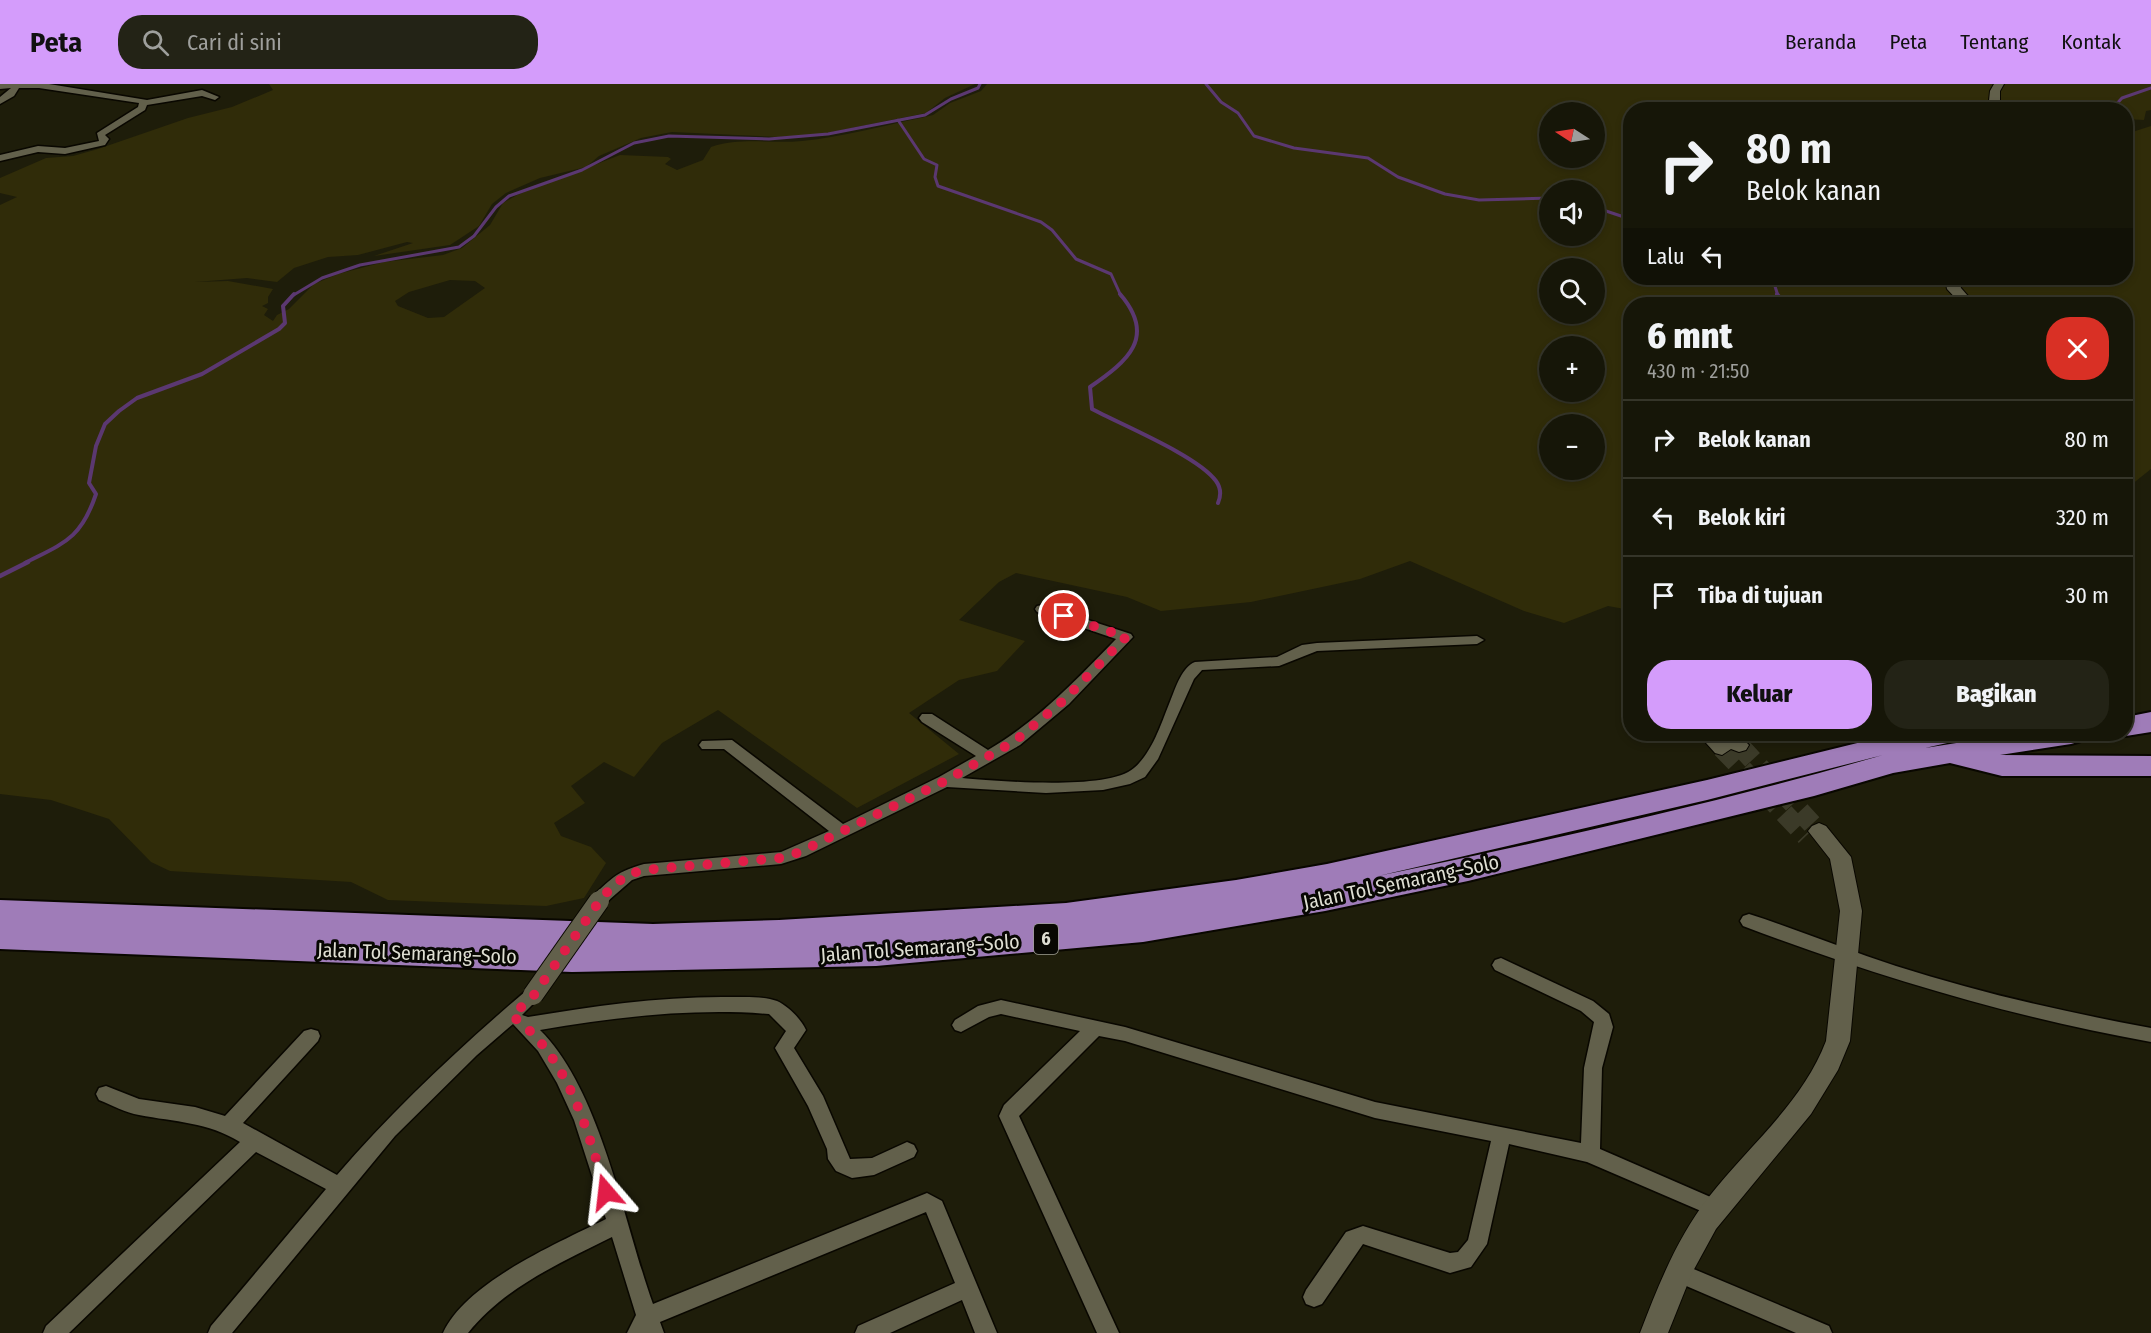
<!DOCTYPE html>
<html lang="id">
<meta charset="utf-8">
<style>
body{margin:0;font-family:"Fira Sans Condensed",sans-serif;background:#232316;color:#f1f3f6;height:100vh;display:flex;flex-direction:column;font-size:22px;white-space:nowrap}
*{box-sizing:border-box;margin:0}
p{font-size:20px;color:#9e9f9c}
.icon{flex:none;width:33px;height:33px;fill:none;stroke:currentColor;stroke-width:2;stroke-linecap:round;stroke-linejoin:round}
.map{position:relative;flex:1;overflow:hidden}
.drawer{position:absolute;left:1623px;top:213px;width:510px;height:444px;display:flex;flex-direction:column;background:#161608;border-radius:24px;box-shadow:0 3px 9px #0003,0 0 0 2px #353529}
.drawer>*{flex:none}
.banner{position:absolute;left:1623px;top:18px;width:510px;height:183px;border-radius:24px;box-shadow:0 3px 9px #0003,0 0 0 2px #353529;background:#161608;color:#f1f3f6;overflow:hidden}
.needle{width:39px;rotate:282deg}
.fabs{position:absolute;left:1539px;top:18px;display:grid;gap:12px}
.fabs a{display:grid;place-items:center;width:66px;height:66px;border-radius:50%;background:#161608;box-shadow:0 3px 9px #0003,0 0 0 2px #353529;font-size:30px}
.pin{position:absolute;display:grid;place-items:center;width:51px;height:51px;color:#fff;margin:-26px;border:3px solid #fff;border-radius:50%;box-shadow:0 2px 6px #0007}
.me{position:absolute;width:66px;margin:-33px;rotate:343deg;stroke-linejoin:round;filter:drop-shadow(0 0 4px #0008)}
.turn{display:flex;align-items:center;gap:21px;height:126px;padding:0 24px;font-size:27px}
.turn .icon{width:78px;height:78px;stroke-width:2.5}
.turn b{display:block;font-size:42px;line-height:51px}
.then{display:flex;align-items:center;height:57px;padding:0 24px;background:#0003;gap:12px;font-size:22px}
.round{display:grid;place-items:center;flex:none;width:63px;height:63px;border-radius:24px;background:#232316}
.head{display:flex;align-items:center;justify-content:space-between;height:102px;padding:0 24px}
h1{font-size:36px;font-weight:800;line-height:45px}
.cta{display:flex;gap:12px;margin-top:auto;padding:12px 24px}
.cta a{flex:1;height:69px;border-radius:24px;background:#d49cfb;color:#111;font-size:24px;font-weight:800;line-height:69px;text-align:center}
.cta a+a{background:#232316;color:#f1f3f6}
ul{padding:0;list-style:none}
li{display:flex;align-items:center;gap:18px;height:78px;padding:0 24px;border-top:2px solid #353529}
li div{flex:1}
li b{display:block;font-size:22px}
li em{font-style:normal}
header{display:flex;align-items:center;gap:36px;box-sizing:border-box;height:84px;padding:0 30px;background:#d49cfb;color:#111}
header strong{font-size:28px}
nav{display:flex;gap:33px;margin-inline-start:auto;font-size:21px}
.search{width:420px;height:54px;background:#232316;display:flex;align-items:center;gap:15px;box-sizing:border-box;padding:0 21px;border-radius:24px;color:#9e9f9c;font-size:22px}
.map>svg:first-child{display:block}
.green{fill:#302c09;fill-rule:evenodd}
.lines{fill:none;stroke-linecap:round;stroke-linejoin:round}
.stream-far2{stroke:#5b3871;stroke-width:3}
.stream-far1{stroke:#5b3871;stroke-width:4}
.stream{stroke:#5b3871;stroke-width:4.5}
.tertiary-tunnel{stroke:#3b3a28;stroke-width:20;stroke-dasharray:20 10;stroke-linecap:butt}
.minor-casing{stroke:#090700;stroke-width:3}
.tertiary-casing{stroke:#090700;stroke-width:2}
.motorway-casing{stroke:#090700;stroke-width:4}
.minor{fill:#62604b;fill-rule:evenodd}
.tertiary{fill:#62604b;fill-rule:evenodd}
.motorway{fill:#9f7cb8;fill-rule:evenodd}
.minor-bridge-far1-casing{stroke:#090700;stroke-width:18;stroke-linecap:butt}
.minor-bridge-casing{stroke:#090700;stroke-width:22;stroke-linecap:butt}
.minor-bridge-far1{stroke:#62604b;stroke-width:15}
.minor-bridge{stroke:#62604b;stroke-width:20}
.route{stroke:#e11d48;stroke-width:10;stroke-dasharray:0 18}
.labels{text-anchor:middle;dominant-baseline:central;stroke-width:6;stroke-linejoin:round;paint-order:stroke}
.shield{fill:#070702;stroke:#9e9e94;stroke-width:1.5}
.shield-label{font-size:18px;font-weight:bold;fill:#deded2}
.street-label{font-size:20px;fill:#deded2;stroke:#070702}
</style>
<header>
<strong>Peta</strong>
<div class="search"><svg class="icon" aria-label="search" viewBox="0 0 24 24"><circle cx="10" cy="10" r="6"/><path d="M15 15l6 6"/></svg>Cari di sini</div>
<nav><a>Beranda</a><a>Peta</a><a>Tentang</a><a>Kontak</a></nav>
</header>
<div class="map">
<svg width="2151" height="1249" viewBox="0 0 2151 1249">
<rect width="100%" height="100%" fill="#1e1d0a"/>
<!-- green -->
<path class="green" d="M269 0H975L945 14 926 29 812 52 778 53 672 48 641 54 599 72 586 83 540 94 506 109 492 120 479 142 450 161 374 172 413 159 407 158 358 171 328 173 294 184 277 198 247 194 195 198 228 197 273 205 268 213V219L262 222 268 225 264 231 273 237 277 231 289 225 314 200 338 190 384 178 443 171 462 164 490 141 503 119 517 111 620 71 668 73 671 75 665 80 677 86 703 76 711 63C741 53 771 60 802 57 843 53 881 42 921 34L933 31 950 19 981 7 987 0H2151V26L2146 27 2144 36 2126 35V26H1630V194H2126V50L2151 42V385L2126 405V220H1630V526L1608 522 1564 539 1524 527 1410 477 1360 495 1251 518 1161 527 1127 513 1016 489 999 498 959 536 1025 557 997 587 959 596 909 629 959 670 857 724 718 626 662 659 634 693 604 678 571 702 585 719 554 739 561 752 591 763 606 779 584 814 546 822 388 816 351 798 170 787 151 778 109 735 51 716 0 710V121L17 113 0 109V94L46 74 73 72 98 65 188 34 232 23 273 6ZM1550 28H1594V74H1550ZM1550 106H1594V152H1550ZM1550 184H1594V230H1550ZM450 196 475 197 485 204 444 233 428 234 398 222 395 217 409 208ZM1550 262H1594V308H1550ZM1550 340H1594V386H1550Z"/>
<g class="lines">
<!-- stream-far2 -->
<path class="stream-far2" d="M1206 0 1221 18 1238 29 1254 52 1294 64 1368 74 1398 93 1445 110 1479 116 1550 114
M2111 26 2122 14 2151 4
M898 36 924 75 937 81 935 93 938 102 1041 138 1052 146 1076 175 1111 190 1121 212
M1594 123 1630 135
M1776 194 1774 199 1778 212
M292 212 322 194 360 181 459 163 474 152 496 123 509 112 582 86 634 59 669 52 769 55 828 50 925 31 951 15 978 4 980 0"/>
<!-- stream-far1 -->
<path class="stream-far1" d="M1120 210C1157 253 1128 277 1090 303L1092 325C1122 341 1198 372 1216 397 1221 404 1221 412 1218 419
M1777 210 1785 220
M25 479C64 459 81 455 96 410L89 399 96 362 105 340 119 327 137 314 202 290 279 245 285 239 283 222 294 210"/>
<!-- stream -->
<path class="stream" d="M0 492 28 478"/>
<!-- tertiary-tunnel -->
<path class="tertiary-tunnel" d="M1739 661 1812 740
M1722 664 1806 752"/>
<!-- minor casing -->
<g class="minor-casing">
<path id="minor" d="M0 0H49L147 16 202 6 219 13 215 16 202 12 147 21 145 26 105 51 109 55 105 61 65 70 38 68 0 77V71L38 62 65 64 99 57 97 49 138 23 139 19 39 4H19L14 12 0 20V13L11 4 0 5Z
M1042 521 1131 550 1133 553 1069 620 1020 661 962 694C998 697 1108 707 1134 684 1153 668 1162 637 1171 615 1176 603 1182 583 1195 578L1277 573 1302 561 1317 559 1477 552 1484 556 1477 560 1317 567 1279 582 1202 586 1194 595 1158 675 1145 693 1130 700 1103 706 1046 709 947 703 806 772 781 780 644 792 632 796 609 816H597L595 812 597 808C615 791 620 787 644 780L781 768 829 747 724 665H702L699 661 702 657 732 656 843 740 939 693 976 672 922 638 919 634 922 630H932L988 666C1038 637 1077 595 1116 555L1037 528 1035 525 1037 522Z
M1749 830C1799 846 1847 866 1896 882 1980 909 2065 928 2151 944V958C2011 933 1876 892 1743 842L1740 837 1743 832Z
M1501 874 1593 917 1609 930 1613 943 1602 984 1600 1065 1722 1118 1725 1124 1722 1130 1715 1133 1708 1130 1587 1078 1509 1060 1487 1160 1471 1183 1450 1189 1363 1160 1322 1220 1314 1223 1306 1220 1303 1213 1306 1206 1346 1148 1363 1142 1450 1169 1458 1168 1468 1156 1491 1057 1375 1034 1125 957 1099 952 1019 1032 1119 1249H1097L999 1032 1004 1021 1080 947 1001 930 989 933 961 948 955 946 952 941 955 936 978 922 1001 916 1125 943 1375 1018 1581 1059 1584 984 1594 938 1581 927 1495 886 1492 881 1495 876Z
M533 904 539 906 542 911 522 931 528 933C595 922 663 912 731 913 745 913 764 912 777 917 788 922 801 935 806 946L794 964 823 1012 850 1075 872 1074 907 1058 914 1061 917 1067 914 1073 874 1091 852 1094 836 1087 828 1075 827 1065 808 1022 775 964 786 947 769 930C692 924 616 933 540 946 601 1006 624 1140 653 1220L927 1109 942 1117 997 1249H975L962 1216 890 1249H855L858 1242 955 1199 926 1128 660 1238 664 1249H627L636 1231 612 1153C560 1179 505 1203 468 1249H443C466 1198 558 1159 606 1135L574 1036 557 999 538 967 513 940 477 971 395 1052 232 1249H208L211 1242 326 1105 256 1068 69 1249H43L46 1242 240 1058C208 1038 175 1038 139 1031 126 1029 112 1021 99 1016L96 1010 99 1004 106 1002 139 1015 195 1023 225 1032 304 947 311 945 318 947 320 952 318 957 243 1039 337 1091C395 1024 459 964 527 906Z
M1677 1178 1829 1242 1832 1249H1796L1670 1195 1666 1188 1670 1181Z"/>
</g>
<!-- tertiary casing -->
<g class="tertiary-casing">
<path id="tertiary" d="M1994 0H2004L2000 7V26H1988L1990 7Z
M1945 194H1958L1961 204 1975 220H1961L1947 205Z
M1698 650H1738L1749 661 1746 666 1739 668 1731 665 1722 671 1715 669Z
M1819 739 1826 742 1851 773 1862 827 1850 957 1838 986 1811 1030 1716 1145 1692 1189 1668 1249H1640C1658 1202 1677 1154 1708 1114 1748 1062 1802 1020 1826 957L1840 827 1830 775 1808 747 1812 742Z"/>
</g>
<!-- motorway casing -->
<g class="motorway-casing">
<path id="motorway" d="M2151 628V648L2126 652 2118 650H2126V633Z
M1894 650H1961L1956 657 1925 664 2013 650H2085L2081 657 2071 660 2000 671 2151 672V692H2002L1950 679 1893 689 1814 712 1468 797 1325 827 1143 858 876 882 572 888 0 865V816L653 840 779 836 1066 819 1236 796 1327 780 1707 696ZM1883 671C1717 719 1547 757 1378 792L1707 716Z"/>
</g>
<!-- minor -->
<use href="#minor" class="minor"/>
<!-- tertiary -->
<use href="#tertiary" class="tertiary"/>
<!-- motorway -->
<use href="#motorway" class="motorway"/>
<!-- minor-bridge-far1 casing -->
<g class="minor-bridge-far1-casing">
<path id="minor-bridge-far1" d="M598 819 603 812"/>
</g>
<!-- minor-bridge casing -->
<g class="minor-bridge-casing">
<path id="minor-bridge" d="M533 911 599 817"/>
</g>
<!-- minor-bridge-far1 -->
<use href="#minor-bridge-far1" class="minor-bridge-far1"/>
<!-- minor-bridge -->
<use href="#minor-bridge" class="minor-bridge"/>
</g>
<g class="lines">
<!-- route -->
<path class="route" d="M606 1108C587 1045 568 972 512 932L534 911 603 812 626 791 644 786 781 774 800 768 945 697 1015 657 1064 616 1126 553 1064 532"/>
</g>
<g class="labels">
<!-- shield labels -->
<rect class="shield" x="1034" y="840" width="24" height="30" rx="4.5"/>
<g class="shield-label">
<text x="1046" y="855">6</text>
</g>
<!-- street labels -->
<g class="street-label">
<text transform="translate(1401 798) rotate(-12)">Jalan Tol Semarang–Solo</text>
<text transform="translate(920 864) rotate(-4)">Jalan Tol Semarang–Solo</text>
<text transform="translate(417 869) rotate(2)">Jalan Tol Semarang–Solo</text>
</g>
</g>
</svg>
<div class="fabs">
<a><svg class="needle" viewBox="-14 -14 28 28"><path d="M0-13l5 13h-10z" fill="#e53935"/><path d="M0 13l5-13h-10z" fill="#9e9f9c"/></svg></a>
<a><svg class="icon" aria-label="sound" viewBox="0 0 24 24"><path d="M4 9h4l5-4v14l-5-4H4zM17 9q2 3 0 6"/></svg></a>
<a><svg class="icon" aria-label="search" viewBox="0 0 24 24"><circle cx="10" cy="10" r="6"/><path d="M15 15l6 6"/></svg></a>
<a>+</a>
<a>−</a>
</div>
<div class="pin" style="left:1064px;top:532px;background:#d93025"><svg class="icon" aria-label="arrive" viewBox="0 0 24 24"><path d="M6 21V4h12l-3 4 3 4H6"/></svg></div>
<svg class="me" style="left:606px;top:1108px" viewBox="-20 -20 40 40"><path d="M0-17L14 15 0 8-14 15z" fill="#e11d48" stroke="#fff" stroke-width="4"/></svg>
<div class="banner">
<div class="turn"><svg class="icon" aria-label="right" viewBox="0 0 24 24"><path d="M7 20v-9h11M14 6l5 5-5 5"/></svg><div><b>80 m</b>Belok kanan</div></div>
<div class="then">Lalu<svg class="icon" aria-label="left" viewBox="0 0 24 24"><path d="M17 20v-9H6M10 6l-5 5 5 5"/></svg></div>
</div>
<section class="drawer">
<div class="head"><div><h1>6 mnt</h1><p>430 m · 21:50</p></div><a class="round" style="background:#d93025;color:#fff"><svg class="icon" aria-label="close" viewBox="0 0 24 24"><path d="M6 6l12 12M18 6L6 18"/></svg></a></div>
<ul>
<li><svg class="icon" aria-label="right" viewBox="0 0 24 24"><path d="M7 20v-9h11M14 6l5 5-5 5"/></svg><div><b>Belok kanan</b></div><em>80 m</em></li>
<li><svg class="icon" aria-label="left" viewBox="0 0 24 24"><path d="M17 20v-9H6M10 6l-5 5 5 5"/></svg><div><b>Belok kiri</b></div><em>320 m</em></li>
<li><svg class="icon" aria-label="arrive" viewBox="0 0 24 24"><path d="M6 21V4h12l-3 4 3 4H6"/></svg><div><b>Tiba di tujuan</b></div><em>30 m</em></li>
</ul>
<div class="cta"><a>Keluar</a><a>Bagikan</a></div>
</section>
</div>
